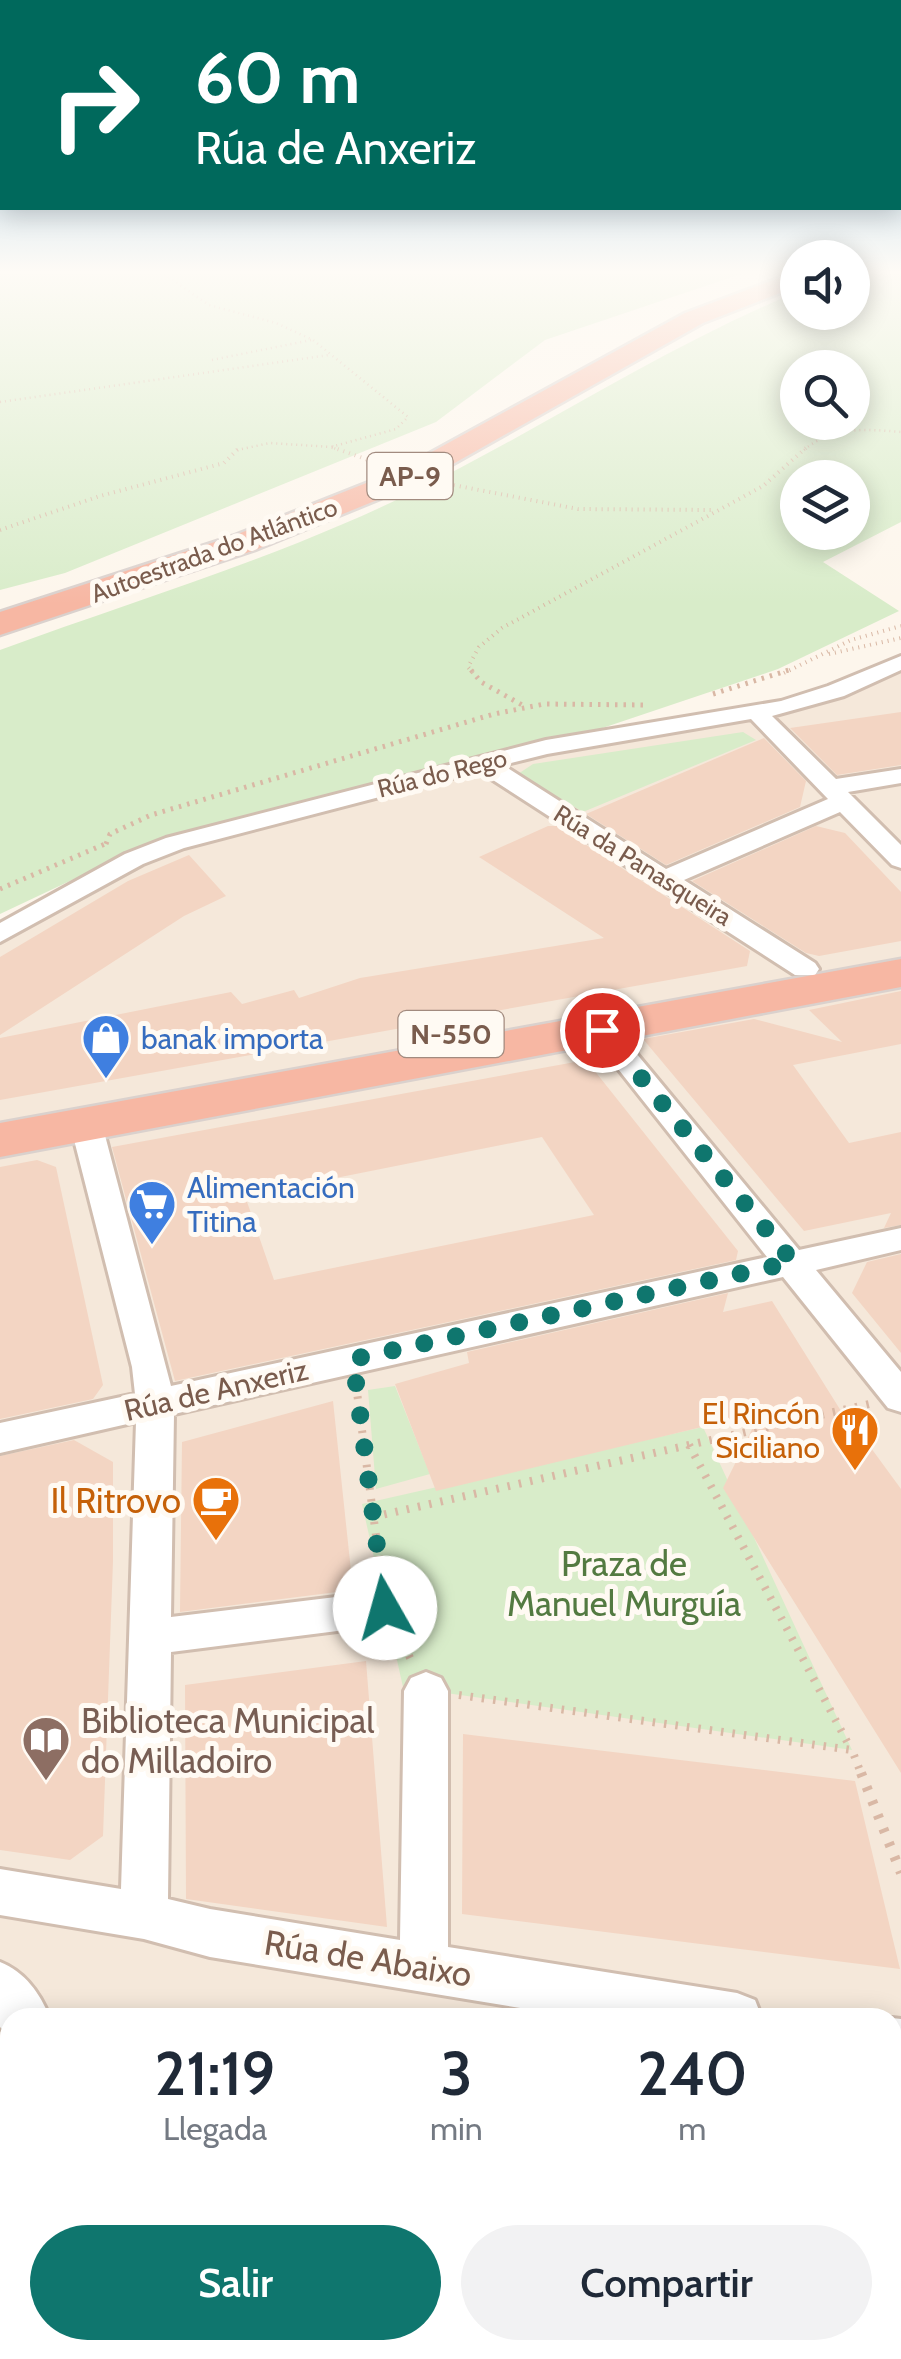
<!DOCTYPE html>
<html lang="es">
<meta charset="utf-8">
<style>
body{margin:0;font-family:Cabin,sans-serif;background:#f2f2f3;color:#1f2937;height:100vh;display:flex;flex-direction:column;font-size:38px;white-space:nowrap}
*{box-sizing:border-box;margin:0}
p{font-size:32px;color:#747a83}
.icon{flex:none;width:55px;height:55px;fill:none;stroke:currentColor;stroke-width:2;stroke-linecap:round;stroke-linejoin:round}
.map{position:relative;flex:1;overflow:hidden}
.sheet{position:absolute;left:0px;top:2008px;width:902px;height:352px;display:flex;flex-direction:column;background:#fff;border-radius:30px 30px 0 0;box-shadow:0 5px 25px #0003}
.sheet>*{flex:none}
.banner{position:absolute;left:0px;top:0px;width:902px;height:210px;box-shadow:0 5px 25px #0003;background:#00695c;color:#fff;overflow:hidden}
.buttons{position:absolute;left:780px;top:240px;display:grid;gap:20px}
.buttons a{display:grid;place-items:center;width:90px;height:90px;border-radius:50%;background:#fff;box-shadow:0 5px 25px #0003;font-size:50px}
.pin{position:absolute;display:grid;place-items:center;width:85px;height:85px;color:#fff;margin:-42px;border:5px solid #fff;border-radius:50%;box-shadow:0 2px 10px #0007}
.me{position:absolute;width:110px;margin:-55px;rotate:353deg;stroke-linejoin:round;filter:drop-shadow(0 0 8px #0008)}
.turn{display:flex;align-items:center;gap:35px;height:210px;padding:0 30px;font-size:45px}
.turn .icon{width:130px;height:130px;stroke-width:2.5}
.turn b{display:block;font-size:70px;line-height:85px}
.eta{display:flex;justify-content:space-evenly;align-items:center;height:170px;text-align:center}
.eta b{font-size:60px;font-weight:600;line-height:70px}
.primary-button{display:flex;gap:20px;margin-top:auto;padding:20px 30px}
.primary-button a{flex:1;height:115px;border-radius:60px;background:#0f766e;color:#fff;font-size:40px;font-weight:600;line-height:115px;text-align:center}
.primary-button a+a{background:#f2f2f3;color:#1f2937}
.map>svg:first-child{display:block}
.residential{fill:#f5e8da}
.green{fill:#d8ecc9;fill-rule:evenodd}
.building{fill:#f3d5c3;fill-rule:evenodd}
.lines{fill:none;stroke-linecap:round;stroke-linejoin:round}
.street-casing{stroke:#d1beb0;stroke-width:6}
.highway-casing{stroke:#dad1cd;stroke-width:5}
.path-far4{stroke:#d9b8a5;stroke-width:2.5;stroke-dasharray:1 4;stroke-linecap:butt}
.path-far3{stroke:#d9b8a5;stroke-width:4;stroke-dasharray:1 5;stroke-linecap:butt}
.path-far2{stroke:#d9b8a5;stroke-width:5;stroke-dasharray:2.5 6;stroke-linecap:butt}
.path-far1{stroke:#d9b8a5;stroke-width:8;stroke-dasharray:2.5 9;stroke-linecap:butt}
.path{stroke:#d9b8a5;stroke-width:10;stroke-dasharray:4 11;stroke-linecap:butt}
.street{fill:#fff;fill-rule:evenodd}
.highway{fill:#f7b7a3;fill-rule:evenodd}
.route{stroke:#0f766e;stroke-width:18;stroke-dasharray:0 32.4}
.labels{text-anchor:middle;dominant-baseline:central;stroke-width:10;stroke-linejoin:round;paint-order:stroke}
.far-street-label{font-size:25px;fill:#7a5c4d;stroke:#fffaf3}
.shield{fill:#fffaf3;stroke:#a28b7f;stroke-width:2.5}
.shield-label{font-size:28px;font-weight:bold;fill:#7a5c4d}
.shop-label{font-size:30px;fill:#366cbe;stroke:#fffaf3;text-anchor:start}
.street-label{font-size:30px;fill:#7a5c4d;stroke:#fffaf3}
.food-label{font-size:30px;fill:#c56008;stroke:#fffaf3;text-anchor:end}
.near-food-label{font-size:35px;fill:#c56008;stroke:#fffaf3;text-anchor:end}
.near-park-label{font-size:35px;fill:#537a41;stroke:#fffaf3}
.near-education-label{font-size:35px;fill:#785e54;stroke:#fffaf3;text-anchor:start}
.near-street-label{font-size:35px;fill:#7a5c4d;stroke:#fffaf3}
</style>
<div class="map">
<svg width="901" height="2359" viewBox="0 0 901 2359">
<rect width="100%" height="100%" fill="#fdf6ec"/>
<!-- residential -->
<path class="residential" d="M901 655V2359H186L180 2350H892V2018H10V2073L0 2058V941L144 846 239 826 449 770 757 713Z"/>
<!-- green -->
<path class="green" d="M0 274H741L545 340 436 422 65 573 0 590Z
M853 274H901V522L823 562 899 611 778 669 546 747 144 846 0 914V650C114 608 232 572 343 524 500 458 640 357 797 292L798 312H852ZM798 368H852V422H798ZM798 478H852V532H798Z
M743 732 756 740 583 812 518 774 533 764Z
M395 1386 430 1474 376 1489 368 1390Z
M703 1427 852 1750 403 1687 362 1504Z
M0 2064 10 2082V2350H161L166 2359H0Z"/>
<!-- building -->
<path class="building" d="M901 712V765L837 775 790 728Z
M764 738 806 781 800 807 666 865 586 814Z
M548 826H557L750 951 747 966 0 1100V1038L231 992 242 1004 294 990 299 998 360 978 604 938 479 857Z
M816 826 845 833 901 892V941L819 956 806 953 692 881Z
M189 855 226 896 184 916 0 1035V957L128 881Z
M901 991V1044L793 1065 849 1143 901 1132V1225L884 1228 891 1213 804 1231 643 1039 754 1019 842 1042 809 1010Z
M586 1060 738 1251 736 1260 175 1381 112 1147ZM542 1137 594 1215 274 1280 245 1196Z
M37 1160 56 1167 103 1385 93 1399 0 1419V1167Z
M901 1254V1353L852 1293 867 1262Z
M728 1293 723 1312 772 1301 858 1438 863 1437 901 1489V1773L723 1488 760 1413 436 1491 395 1384 469 1363 467 1352Z
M333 1401 353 1590 180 1612 182 1442Z
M74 1440 113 1462V1561L103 1836 70 1860 0 1850V1456Z
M366 1661 387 1927 186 1899 185 1685Z
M463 1734 855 1781 900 1969 462 1914Z"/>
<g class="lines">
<!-- street casing -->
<g class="street-casing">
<path id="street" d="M901 656V670L844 696 772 716 836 779 901 769V783L848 792 901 845V868L892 865 840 812 684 880 815 963 819 969 815 975H795L479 771 184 848 143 864 0 942V923L125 854 166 838 546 740 781 701 828 686ZM751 719 828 799 666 869 503 765 547 754Z
M602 1021 612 1024 799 1250 901 1228V1250L816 1270 901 1372V1412L888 1408 783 1277 174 1414 171 1617 385 1591 400 1596 406 1608 400 1620 385 1625 171 1652 168 1899 210 1909 400 1940 404 1691 411 1678 426 1672 441 1678 448 1691V1947L737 1993 755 2000 762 2018H581L210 1957 144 1939 0 1915V1869L121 1889 136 1422 0 1453V1423L135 1394 132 1367 70 1124 75 1117H97L102 1124 171 1386 767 1257 592 1036 587 1030 592 1024Z
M0 1962C25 1972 40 1993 50 2018H10V2037L0 2027Z
M892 2018 901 2019V2069L892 2068Z
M901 2244V2306L892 2310V2248Z
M193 2350H253L257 2359H197Z
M809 2350H870L866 2359H805Z"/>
</g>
<!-- highway casing -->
<g class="highway-casing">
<path id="highway" d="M789 274H798V286L703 323 421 482 255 550 0 635V612L233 536 399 470 685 313Z
M901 959V987L0 1157V1123Z"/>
</g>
<!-- path-far4 -->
<path class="path-far4" d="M164 274 209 305 276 323 313 340 408 417 396 429 331 447 339 450
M212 360 311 340
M0 402 329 355
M237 450 270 443 331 447
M804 450C832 426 866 429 901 432"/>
<!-- path-far3 -->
<path class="path-far3" d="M332 447 371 461
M448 484 578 509 712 510
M0 530 100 496 224 463 240 447
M829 654 901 638
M473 673 468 667 479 647 502 628 763 486 807 447
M784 673 851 640 901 626"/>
<!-- path-far2 -->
<path class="path-far2" d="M471 670 481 682 524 706
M713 694 789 670
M106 844 110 834 151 815 494 714 544 704 646 705
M0 889 105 844"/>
<!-- path-far1 -->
<path class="path-far1" d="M356 1385 382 1581
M689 1445 851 1749
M373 1517 869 1404
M399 1635 413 1664
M459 1695 852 1750 862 1776"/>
<!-- path -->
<path class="path" d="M861 1773 901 1873"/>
<!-- street -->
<use href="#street" class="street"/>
<!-- highway -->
<use href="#highway" class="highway"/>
</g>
<!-- sky -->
<linearGradient id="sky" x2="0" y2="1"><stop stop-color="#97c7e8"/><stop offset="0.45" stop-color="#fefbf6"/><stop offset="1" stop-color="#fefbf6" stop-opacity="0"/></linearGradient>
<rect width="901" height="604" fill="url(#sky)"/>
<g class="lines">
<!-- route -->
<path class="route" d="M385 1608 353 1359 793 1262 602 1030"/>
</g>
<!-- icons -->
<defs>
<g id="shop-pin" transform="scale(2.5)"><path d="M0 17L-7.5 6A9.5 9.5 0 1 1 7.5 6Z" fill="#3f7fe0" stroke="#fffaf3"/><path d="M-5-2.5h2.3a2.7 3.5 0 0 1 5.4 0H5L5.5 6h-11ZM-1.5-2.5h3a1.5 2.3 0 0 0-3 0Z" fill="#fff"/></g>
<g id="supermarket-pin" transform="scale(2.5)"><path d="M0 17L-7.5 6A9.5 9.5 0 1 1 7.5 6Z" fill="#3f7fe0" stroke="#fffaf3"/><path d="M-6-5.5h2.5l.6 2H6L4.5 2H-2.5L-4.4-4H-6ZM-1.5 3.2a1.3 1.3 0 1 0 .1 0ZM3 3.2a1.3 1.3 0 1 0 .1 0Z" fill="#fff"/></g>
<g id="restaurant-pin" transform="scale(2.5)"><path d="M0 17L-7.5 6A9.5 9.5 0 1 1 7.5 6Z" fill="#e8710a" stroke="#fffaf3"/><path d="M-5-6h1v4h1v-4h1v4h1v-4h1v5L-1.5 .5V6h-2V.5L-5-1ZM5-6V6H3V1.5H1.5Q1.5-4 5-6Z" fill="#fff"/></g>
<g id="cafe-pin" transform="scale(2.5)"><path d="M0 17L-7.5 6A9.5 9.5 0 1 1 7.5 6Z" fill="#e8710a" stroke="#fffaf3"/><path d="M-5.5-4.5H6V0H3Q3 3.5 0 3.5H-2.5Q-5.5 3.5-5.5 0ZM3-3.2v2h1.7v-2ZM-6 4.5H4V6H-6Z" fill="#fff"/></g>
<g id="library-pin" transform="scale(2.5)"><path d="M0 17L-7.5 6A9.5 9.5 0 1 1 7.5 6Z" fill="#8d6e63" stroke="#fffaf3"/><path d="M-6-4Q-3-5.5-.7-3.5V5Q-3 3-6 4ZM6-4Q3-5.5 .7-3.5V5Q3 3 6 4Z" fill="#fff"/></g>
</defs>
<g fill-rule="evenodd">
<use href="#shop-pin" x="106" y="1038"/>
<use href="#supermarket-pin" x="152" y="1204"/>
<use href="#restaurant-pin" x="855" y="1430"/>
<use href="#cafe-pin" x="216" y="1500"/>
<use href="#library-pin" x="46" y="1740"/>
</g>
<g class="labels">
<!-- far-street labels -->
<g class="far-street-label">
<text transform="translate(214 550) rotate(-20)">Autoestrada do Atlántico</text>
<text transform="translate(442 773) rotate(-14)">Rúa do Rego</text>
<text transform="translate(643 865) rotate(32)">Rúa da Panasqueira</text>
</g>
<!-- shield labels -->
<g class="shield">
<rect x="367.5" y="453" width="85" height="46" rx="8"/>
<rect x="398.5" y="1011" width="105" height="46" rx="8"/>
</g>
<g class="shield-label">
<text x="410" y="476">AP-9</text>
<text x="451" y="1034">N-550</text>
</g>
<!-- shop labels -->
<g class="shop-label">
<text x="141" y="1038">banak importa</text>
<text x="187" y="1187">Alimentación<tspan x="187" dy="34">Titina</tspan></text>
</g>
<!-- street labels -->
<g class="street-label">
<text transform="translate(216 1390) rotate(-13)">Rúa de Anxeriz</text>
</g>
<!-- food labels -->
<g class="food-label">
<text x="820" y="1413">El Rincón<tspan x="820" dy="34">Siciliano</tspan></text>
</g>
<!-- near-food labels -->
<g class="near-food-label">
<text x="181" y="1500">Il Ritrovo</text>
</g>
<!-- near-park labels -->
<g class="near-park-label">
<text x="624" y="1563">Praza de<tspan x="624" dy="40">Manuel Murguía</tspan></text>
</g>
<!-- near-education labels -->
<g class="near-education-label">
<text x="81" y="1720">Biblioteca Municipal<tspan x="81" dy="40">do Milladoiro</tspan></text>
</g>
<!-- near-street labels -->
<g class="near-street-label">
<text transform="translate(368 1958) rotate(9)">Rúa de Abaixo</text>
</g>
</g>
</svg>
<div class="buttons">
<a><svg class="icon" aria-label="sound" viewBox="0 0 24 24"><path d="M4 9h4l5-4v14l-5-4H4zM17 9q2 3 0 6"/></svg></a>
<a><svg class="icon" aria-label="search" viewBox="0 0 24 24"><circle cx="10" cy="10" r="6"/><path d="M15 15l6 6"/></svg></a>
<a><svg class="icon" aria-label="layers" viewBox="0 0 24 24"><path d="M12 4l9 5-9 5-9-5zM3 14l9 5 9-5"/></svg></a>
</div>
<div class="pin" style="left:602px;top:1030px;background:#d93025"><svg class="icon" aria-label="arrive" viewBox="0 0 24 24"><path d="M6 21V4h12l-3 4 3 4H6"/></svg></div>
<svg class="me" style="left:385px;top:1608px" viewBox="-20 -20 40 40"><circle r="19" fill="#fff"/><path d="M0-13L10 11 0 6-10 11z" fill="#0f766e"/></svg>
<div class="banner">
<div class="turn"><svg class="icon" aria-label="right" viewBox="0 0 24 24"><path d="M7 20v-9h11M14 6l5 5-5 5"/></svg><div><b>60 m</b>Rúa de Anxeriz</div></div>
</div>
<section class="sheet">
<div class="eta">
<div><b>21:19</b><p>Llegada</p></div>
<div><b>3</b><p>min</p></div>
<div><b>240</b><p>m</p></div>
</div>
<div class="primary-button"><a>Salir</a><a>Compartir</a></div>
</section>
</div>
